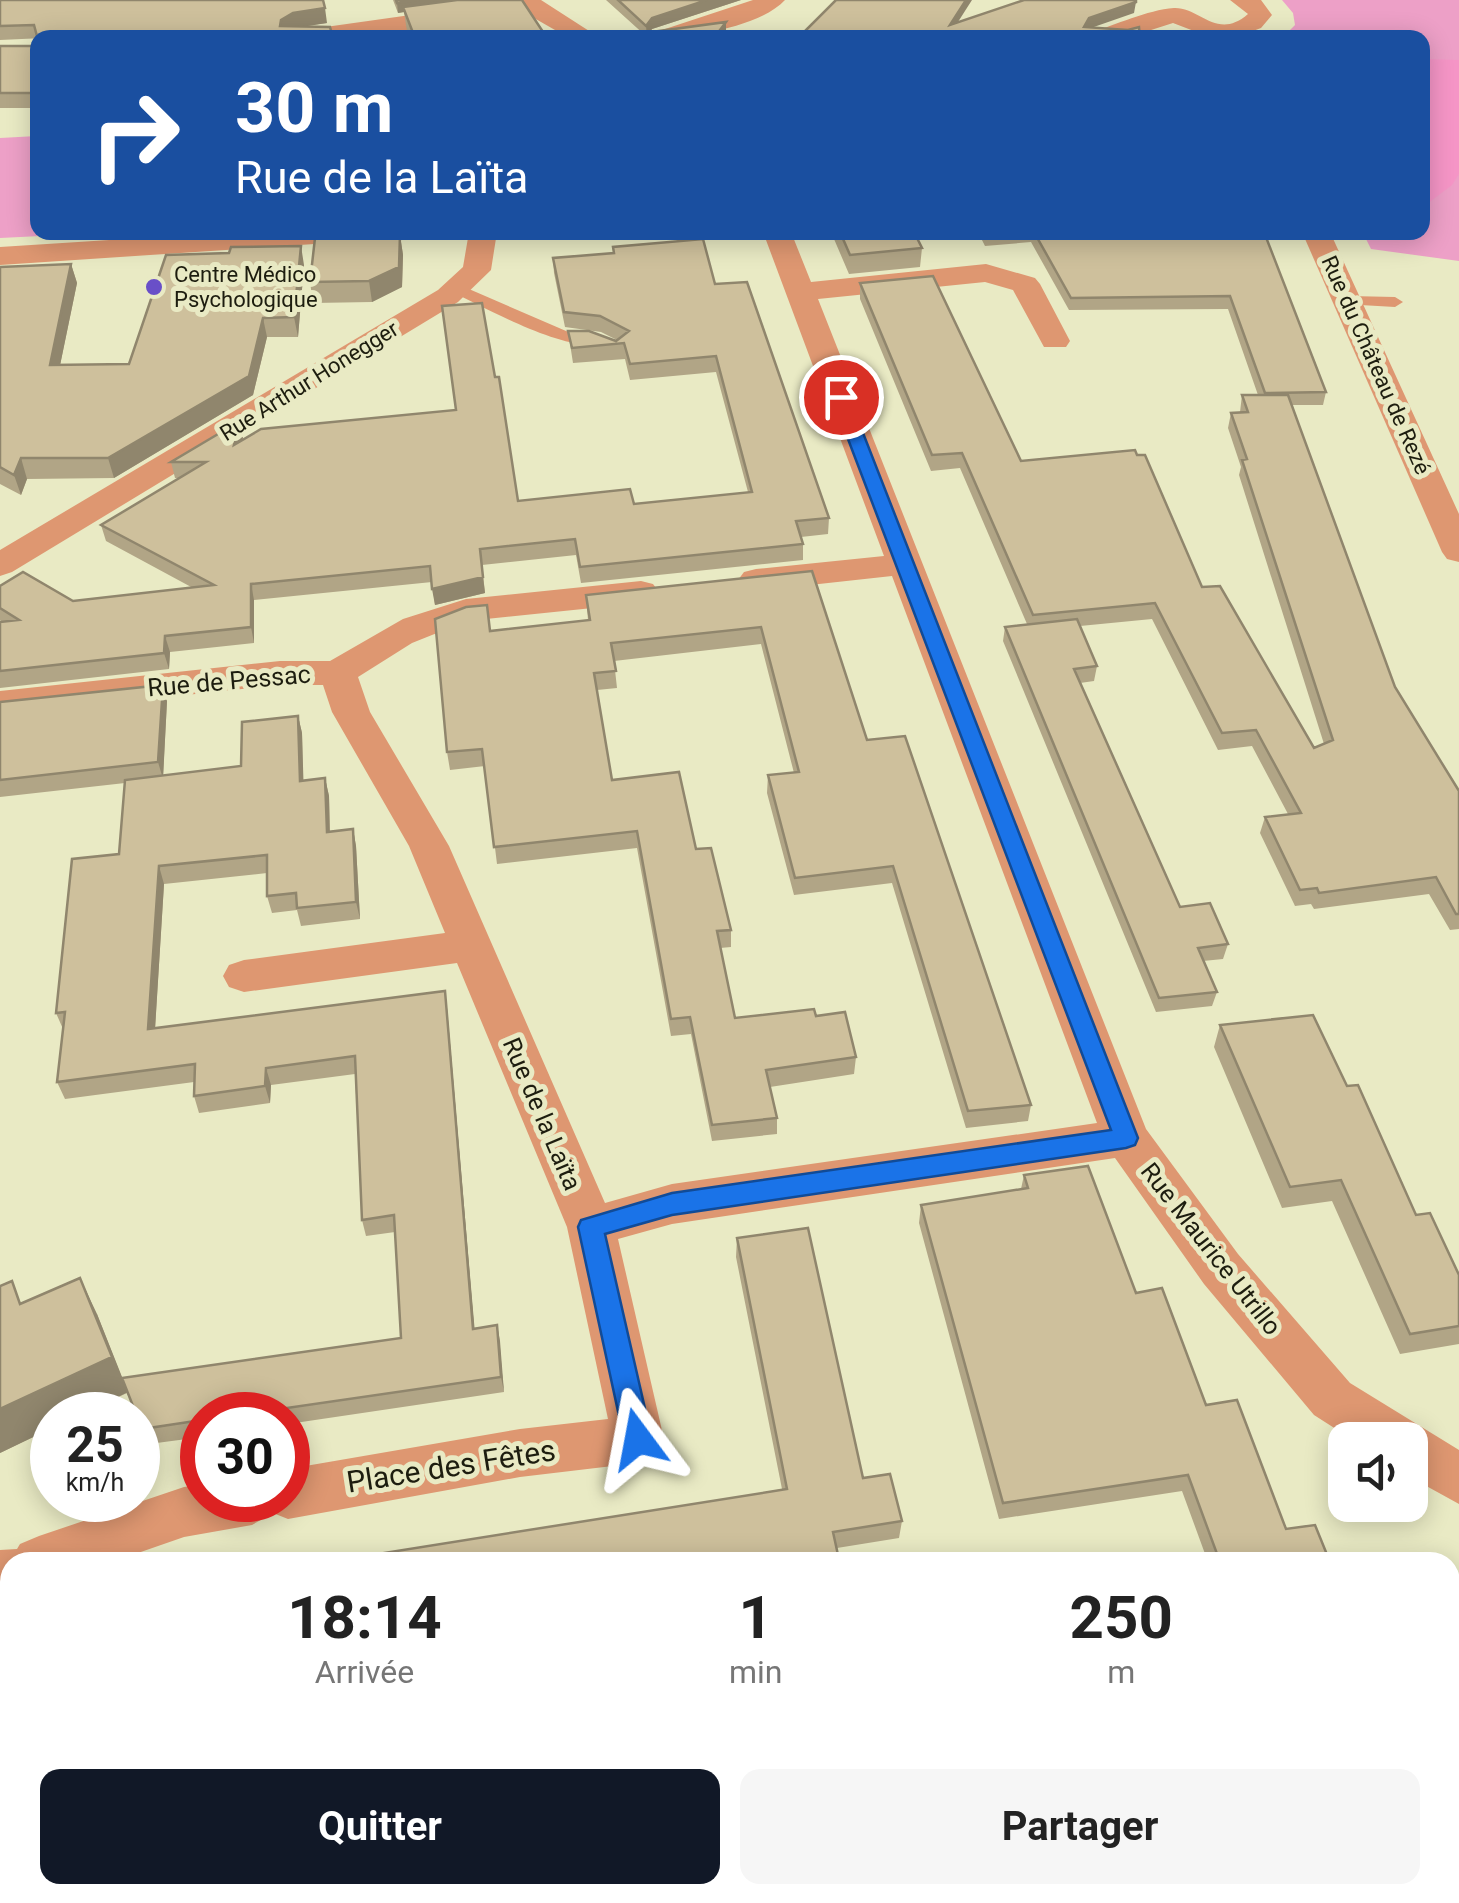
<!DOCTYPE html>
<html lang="fr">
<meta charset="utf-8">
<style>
body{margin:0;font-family:Roboto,sans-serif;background:#f6f6f6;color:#222;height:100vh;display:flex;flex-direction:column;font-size:38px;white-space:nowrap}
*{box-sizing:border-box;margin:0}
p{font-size:32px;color:#767676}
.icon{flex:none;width:55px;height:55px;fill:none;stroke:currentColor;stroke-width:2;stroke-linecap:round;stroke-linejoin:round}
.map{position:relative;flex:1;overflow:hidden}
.details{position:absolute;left:0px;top:1552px;width:1460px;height:352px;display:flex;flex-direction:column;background:#fff;border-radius:30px 30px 0 0;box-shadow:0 5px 25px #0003}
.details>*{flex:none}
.hud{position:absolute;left:30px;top:30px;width:1400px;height:210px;border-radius:20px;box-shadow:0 5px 25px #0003;background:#1a4fa0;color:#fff;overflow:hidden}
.fabs{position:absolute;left:1328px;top:1422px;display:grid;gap:20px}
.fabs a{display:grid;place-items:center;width:100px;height:100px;border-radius:20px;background:#fff;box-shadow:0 5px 25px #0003;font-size:50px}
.speed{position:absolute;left:30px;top:1392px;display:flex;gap:20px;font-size:50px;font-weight:700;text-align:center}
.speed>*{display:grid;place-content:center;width:130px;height:130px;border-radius:50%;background:#fff;box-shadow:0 5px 25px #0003;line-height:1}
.speed small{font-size:25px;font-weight:400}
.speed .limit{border:15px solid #d22;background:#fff;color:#111}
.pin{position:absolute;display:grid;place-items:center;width:85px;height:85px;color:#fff;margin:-42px;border:5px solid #fff;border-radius:50%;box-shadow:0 2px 10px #0007}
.me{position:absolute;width:110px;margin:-55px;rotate:347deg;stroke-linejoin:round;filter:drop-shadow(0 0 8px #0008)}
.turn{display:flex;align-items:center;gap:35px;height:210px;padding:0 40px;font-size:45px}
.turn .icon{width:130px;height:130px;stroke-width:2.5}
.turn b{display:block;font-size:70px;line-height:85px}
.eta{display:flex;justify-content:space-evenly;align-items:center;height:170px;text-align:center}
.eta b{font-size:60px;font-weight:700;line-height:70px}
.action{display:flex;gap:20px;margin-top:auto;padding:20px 40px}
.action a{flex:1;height:115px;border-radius:20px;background:#111827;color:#fff;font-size:40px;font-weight:700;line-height:115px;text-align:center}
.action a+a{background:#f6f6f6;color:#222}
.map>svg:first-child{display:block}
.green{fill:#eda0c7}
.forest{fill:#f595c6}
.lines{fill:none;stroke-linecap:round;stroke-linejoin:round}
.service{fill:#de9771;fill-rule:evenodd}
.minor{fill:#de9771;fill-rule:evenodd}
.wall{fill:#b1a586}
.shaded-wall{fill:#90866d}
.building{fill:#cec09c;stroke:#90866d;stroke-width:2.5}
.route{fill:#1a73e8;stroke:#114b97;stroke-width:2.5}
.poi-dot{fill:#694fc8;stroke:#e9eac4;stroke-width:4}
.labels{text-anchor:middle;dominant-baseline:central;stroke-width:10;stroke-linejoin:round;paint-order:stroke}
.far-poi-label{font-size:22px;fill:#1d1d0f;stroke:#e9eac4;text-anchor:start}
.far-street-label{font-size:22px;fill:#1d1d0f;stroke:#e9eac4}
.street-label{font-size:25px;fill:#1d1d0f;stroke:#e9eac4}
.near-street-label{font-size:30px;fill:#1d1d0f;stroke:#e9eac4}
</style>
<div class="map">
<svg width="1459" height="1903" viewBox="0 0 1459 1903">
<rect width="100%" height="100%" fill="#e9eac4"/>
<!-- green -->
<path class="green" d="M1282 0H1459V261L1371 249 1363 233 1422 232V38H1282L1295 25 1293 13Z
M37 136 38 232 102 233 0 238V138Z"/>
<!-- forest -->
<path class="forest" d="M1423 59 1459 60V174L1452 185 1423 207Z"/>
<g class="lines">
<!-- service -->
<path class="service" d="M452 286H462L573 334 597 335 605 340C577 360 483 306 452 292Z
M1349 296 1395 297 1403 302 1395 307 1343 304V298Z"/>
<!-- minor -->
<path class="minor" d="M517 0H541L600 38H569L527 14 354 38H285L297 31Z
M753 0H785C759 28 686 38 650 38L653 33Z
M1230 0H1261L1272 15 1261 28 1234 38 1207 36 1173 23 1126 38H1086L1089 33C1116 25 1147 10 1174 8 1200 7 1217 41 1248 14Z
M234 232H389L375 240 0 265V247Z
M469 232H497L491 270 458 302 12 572 0 576V550L438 290 463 267Z
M763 232H791L811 282 986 264 1035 278 1040 284 1070 341 1066 347H1044L1013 290 985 282 818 299 1146 1129 1238 1254 1350 1383 1459 1450V1504L1410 1477V1440H1353L1314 1415 1204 1284 1115 1158 672 1224 618 1239 664 1439 656 1456 638 1463 520 1477 288 1519 273 1513 252 1525 184 1537 112 1562H10V1599L0 1602V1550L17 1549 20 1544 39 1536 184 1487 202 1484V1500H288V1469L520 1429 608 1419 567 1227 457 963 244 992 229 987 223 976 229 965 244 960 445 933 409 846 332 712 323 685H280L0 715V691L280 661H330L403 619 466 599 641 581 653 584 659 592 653 600 641 603 467 621 412 643 358 677 370 712 449 846 605 1203 672 1184 1097 1123 892 576 756 591 744 588 738 580 744 572 756 569 884 556Z
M1302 232H1330L1459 514V562L1447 559 1442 552Z
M1459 1863V1903H1385L1389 1895H1450V1865Z"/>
</g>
<!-- wall -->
<path class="wall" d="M0 0 327 23 304 26 0 40Z
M393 0H522L547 38H408L404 12 398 13Z
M606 0H741L652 29 647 37Z
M38 43V108H0V46H34Z
M831 232H914L922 248 920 267 849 274Z
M978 232H1264L1326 392 1323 405H1292L1395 687 1459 791V929L1450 930 1429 894 1314 909 1311 904 1295 906 1260 833 1265 817 1288 814 1252 746 1218 750 1152 619 1080 626 1097 666 1094 681 1080 683 1180 907 1228 944 1223 959 1203 961 1217 992 1212 1006 1156 1012 1003 641 1005 627 1027 624 960 468 931 471 860 299V283L1021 461 1202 587 1314 748 1324 744 1239 475 1241 467 1228 428 1231 413 1240 412 1242 395H1258L1228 309 1069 310 1031 242 985 246Z
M400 235 403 255 402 287 372 302 313 303 310 282Z
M613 247 715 284 829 518 828 534 801 537 803 544V560L581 583 576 555 482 565 485 593 435 605 432 582 254 600V643L170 652 169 669 0 688V622H2L0 620V586L73 601 193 588 106 541 101 525 180 478H175L171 462 240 421 243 436V440L456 410 495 377 518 501 634 504 748 492 716 372 630 380 625 359 573 363 568 331 617 340 601 332 565 327 554 273 553 258 613 253Z
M71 264 77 283 60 365 129 364 304 265 298 337H267L253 395 114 478 27 479 21 495 0 484V267Z
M812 571 867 740 1031 1105 1028 1121 966 1128 892 883 794 895 767 793 768 775 794 773 761 644 614 661 617 688 597 690 612 780 696 849 731 930V947L720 948 735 1018 816 1016 856 1057 854 1074 770 1087 777 1118V1134L712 1141 691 1034 671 1036 637 848 497 864 485 766 450 770 447 752 490 631 588 620 586 595Z
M167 701 163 776 241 766 298 716 302 733 303 781 325 778 329 796 330 831 353 829 356 846 360 919 301 926 297 910 272 913 267 896V873L164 884 155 1028 447 1008 474 1328 497 1325 504 1392 288 1424V1415H202V1437L149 1444 127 1393 80 1415H52V1428L0 1453 23 1303 97 1314 122 1378 401 1338 395 1232 366 1236 362 1220 355 1074 271 1085 270 1103 199 1113 194 1096V1082L65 1099 57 1082 63 1029 56 1013 119 854 125 783 0 797V702Z
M1220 1025 1347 1086 1416 1215 1459 1275V1344L1400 1354 1332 1201 1282 1208 1214 1047Z
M1024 1175 1136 1293 1286 1529 1330 1562H1208L1182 1491 999 1519 919 1223 921 1205 1021 1189Z
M737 1238 863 1478 902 1521 899 1538 837 1548V1562H385L782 1489 736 1257Z
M607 1895H1101L1058 1903H608Z"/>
<!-- shaded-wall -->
<path class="shaded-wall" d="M419 0H484L403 7 404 12 398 13 397 3Z
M707 0H741L652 29 647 37 646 26 652 18Z
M966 0H972L949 36 950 25Z
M1136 2 1134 13 1088 29 1084 27 1089 18Z
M325 8 327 23 295 28 280 26 281 20 293 13Z
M726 22V32L722 38H714Z
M400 235 403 255 402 287 372 302 369 281Z
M301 246 304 265 298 337 294 317Z
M71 264 77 283 56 385 50 365Z
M263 318 267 337 253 395 114 478 108 458Z
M240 421 243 436 238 461 234 445Z
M21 458 27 479 21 495 14 475Z
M483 577 485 593 435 605 432 589Z
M251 584 254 600V643L251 627Z
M165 636 170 652 169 669 164 653Z
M163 685 167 701 163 779 158 762Z
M298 716 302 733 304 799 300 781Z
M325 778 329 796 330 849 327 832Z
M353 829 356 846 360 919 356 902Z
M159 866 164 884 154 1046 148 1029Z
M445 991 447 1008 476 1345 473 1329Z
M266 1068 271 1085 270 1103 265 1086Z
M80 1278 97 1314 128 1392 80 1415H52V1428L0 1453V1409Z
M497 1325 500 1341 504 1392 501 1377Z
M134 1895H147L148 1903H135Z"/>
<!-- building -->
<path class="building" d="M0 0H323L325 8 293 13 281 20 280 26 330 27 333 38H38V40L34 25 0 26Z
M396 0H419L397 3Z
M457 0H522L547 38H415L403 7Z
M618 0H707L652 18 646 26Z
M836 0H966L950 25 1024 0H1136V2L1089 18 1084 27 1128 30 1139 27 1140 38H798Z
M726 22 714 38H658L652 32Z
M38 43V93H0V46H34Z
M840 232H914L922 248 850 255Z
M1034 232H1264L1326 392 1265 393 1230 296 1071 298Z
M400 235 399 267 369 281 310 282 315 238Z
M703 239 715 284 747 282 829 518 796 521 803 544 580 567 575 539 480 549 483 577 432 589 430 566 251 584V627L165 636 164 653 0 671V622L19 620 0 608V586L23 572 73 601 214 585 101 525 206 462H171L240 421 234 445 261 429 456 410 442 306 482 303 495 377H499L518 501 630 489 634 504 752 492 716 356 630 364 624 343 572 348 568 331H589L616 341 629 331 600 316 564 312 553 258 614 253 613 247Z
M301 246 294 317 263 318 249 376 108 458H21L14 475 0 467V267L71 264 50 365 129 364 166 255 229 253 231 247Z
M933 276 1021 461 1135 450 1137 455H1145L1202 587 1220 586 1314 748 1333 740 1242 460 1247 459 1231 413 1248 412 1242 395H1288L1395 687 1459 791V914H1456L1436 877 1319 893 1317 888 1300 890 1265 817 1301 813 1256 730 1222 733 1155 603 1033 615 962 453 932 455 860 283Z
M812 571 867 740 905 736 1031 1105 968 1111 893 866 795 878 768 775 799 772 761 627 611 643 616 671 594 673 612 780 679 772 696 849 711 848 731 930 717 931 735 1018 814 1009 816 1016 845 1012 856 1057 766 1070 777 1118 712 1125 690 1017 671 1019 637 831 494 847 482 749 447 752 435 619 466 607 487 605 490 631 590 620 586 595Z
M1077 619 1097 666 1074 669 1180 907 1210 903 1228 944 1198 948 1217 992 1159 998 1005 627Z
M163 685 158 762 0 780V702Z
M298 716 300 781 325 778 327 832 353 829 356 902 297 908 296 893 267 896V855L159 866 148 1029 445 991 473 1329 497 1325 501 1377 238 1415H202V1420L142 1429 122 1378 401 1338 394 1215 362 1220 355 1056 266 1068 265 1086 194 1096 195 1064 57 1082 65 1012 56 1013 72 859 119 854 125 780 241 766 242 722Z
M1313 1015 1347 1086 1358 1085 1416 1215 1430 1213 1459 1275V1326L1410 1334 1341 1180 1290 1187 1220 1025Z
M1088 1166 1136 1293 1162 1288 1206 1405 1237 1400 1286 1529 1315 1525 1330 1562H1220L1188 1475 1003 1503 921 1205 1028 1188 1024 1175Z
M808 1228 863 1478 890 1474 902 1521 833 1532 838 1555 793 1562H385L384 1553 787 1489 737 1238Z
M80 1278 112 1357 0 1409V1286L12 1281 20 1304Z
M10 1830V1895H134L135 1903H0V1834Z
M491 1895H517L518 1903H446Z
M607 1895H1040L997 1903H608Z"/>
<!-- route -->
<path class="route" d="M841 392 849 397 1138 1138 1135 1145 1126 1148 672 1215 605 1234 652 1439 648 1448 638 1452 628 1448 624 1439 578 1227 581 1220 672 1193 1111 1130 832 397Z"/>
<!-- markers -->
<circle class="poi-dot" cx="154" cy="287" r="10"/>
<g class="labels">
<!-- far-poi labels -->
<g class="far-poi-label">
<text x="174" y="274">Centre Médico<tspan x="174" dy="25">Psychologique</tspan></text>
</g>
<!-- far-street labels -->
<g class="far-street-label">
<text transform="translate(1376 365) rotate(66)">Rue du Château de Rezé</text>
<text transform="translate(309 381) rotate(-32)">Rue Arthur Honegger</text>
</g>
<!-- street labels -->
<g class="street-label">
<text transform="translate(229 681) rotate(-5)">Rue de Pessac</text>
<text transform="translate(542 1114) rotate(67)">Rue de la Laïta</text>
<text transform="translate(1211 1249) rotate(52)">Rue Maurice Utrillo</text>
</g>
<!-- near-street labels -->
<g class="near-street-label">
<text transform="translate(451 1466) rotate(-9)">Place des Fêtes</text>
</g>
</g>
</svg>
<div class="fabs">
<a><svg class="icon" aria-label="sound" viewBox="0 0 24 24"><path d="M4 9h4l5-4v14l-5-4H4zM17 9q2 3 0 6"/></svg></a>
</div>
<div class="speed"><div>25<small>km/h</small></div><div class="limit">30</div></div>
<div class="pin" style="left:841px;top:397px;background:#d93025"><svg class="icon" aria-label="arrive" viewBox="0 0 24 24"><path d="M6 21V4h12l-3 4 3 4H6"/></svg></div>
<svg class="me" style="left:638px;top:1439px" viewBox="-20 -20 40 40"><path d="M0-17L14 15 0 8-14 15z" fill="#1a73e8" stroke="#fff" stroke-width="4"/></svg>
<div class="hud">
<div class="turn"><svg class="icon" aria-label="right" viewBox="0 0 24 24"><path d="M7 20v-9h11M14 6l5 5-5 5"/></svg><div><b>30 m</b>Rue de la Laïta</div></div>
</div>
<section class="details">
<div class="eta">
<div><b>18:14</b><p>Arrivée</p></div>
<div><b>1</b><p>min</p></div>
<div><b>250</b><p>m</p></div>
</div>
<div class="action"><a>Quitter</a><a>Partager</a></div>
</section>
</div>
